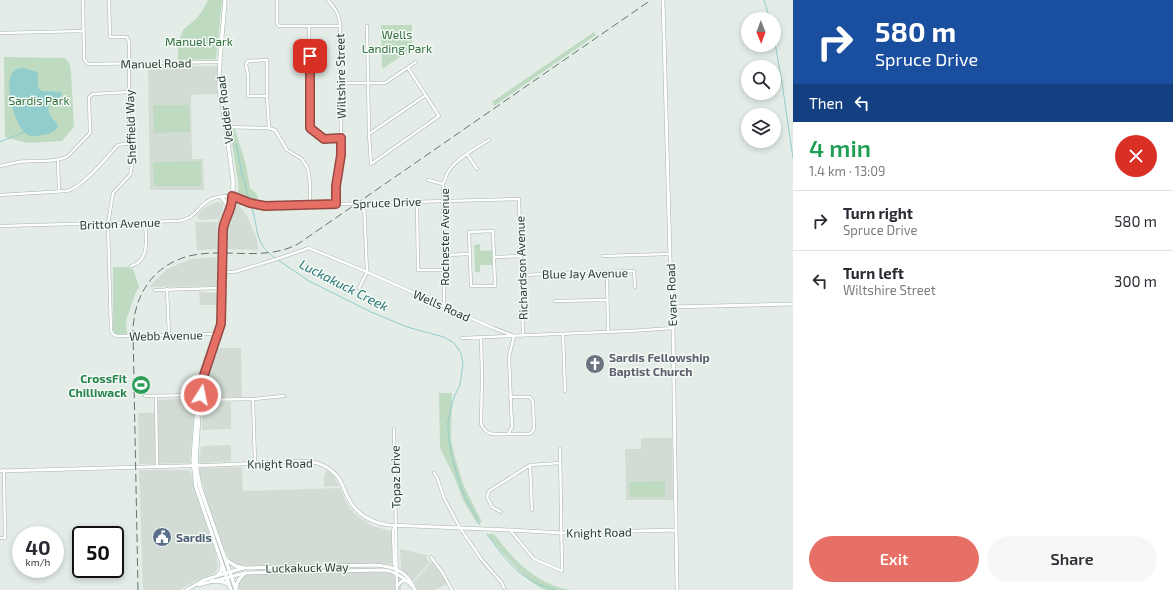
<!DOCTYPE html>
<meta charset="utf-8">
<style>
body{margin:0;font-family:"Exo 2",sans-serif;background:#f7f7f7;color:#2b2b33;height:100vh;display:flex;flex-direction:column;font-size:15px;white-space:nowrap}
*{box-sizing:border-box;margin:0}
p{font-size:13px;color:#7c7c81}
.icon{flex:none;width:22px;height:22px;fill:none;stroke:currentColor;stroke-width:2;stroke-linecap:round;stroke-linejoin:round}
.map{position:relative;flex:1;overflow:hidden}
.side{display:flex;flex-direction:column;background:#fff;width:380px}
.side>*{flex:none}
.hud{background:#1a4fa0;color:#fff;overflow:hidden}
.needle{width:26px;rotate:179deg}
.controls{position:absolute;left:741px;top:12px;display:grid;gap:8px}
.controls a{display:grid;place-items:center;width:40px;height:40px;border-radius:50%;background:#fff;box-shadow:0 2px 6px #0003;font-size:20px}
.speed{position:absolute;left:12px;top:526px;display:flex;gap:8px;font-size:20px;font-weight:700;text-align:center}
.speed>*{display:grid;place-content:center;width:52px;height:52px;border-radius:50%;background:#fff;box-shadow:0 2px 6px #0003;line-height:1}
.speed small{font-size:10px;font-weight:400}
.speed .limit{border:2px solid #111;border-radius:6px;background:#fff;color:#111}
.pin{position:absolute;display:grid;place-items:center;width:34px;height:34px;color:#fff;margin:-17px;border-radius:8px;box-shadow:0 2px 6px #0006}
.me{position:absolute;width:44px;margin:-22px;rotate:10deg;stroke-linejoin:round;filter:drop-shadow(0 0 3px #0008)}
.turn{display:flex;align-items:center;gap:14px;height:84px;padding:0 16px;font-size:18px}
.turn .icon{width:52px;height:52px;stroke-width:2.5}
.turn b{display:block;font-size:28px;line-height:34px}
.then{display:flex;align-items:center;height:38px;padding:0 16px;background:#0003;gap:8px;font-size:15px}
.round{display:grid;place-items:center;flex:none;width:42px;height:42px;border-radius:21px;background:#f7f7f7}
.summary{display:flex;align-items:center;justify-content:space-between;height:68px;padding:0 16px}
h1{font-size:24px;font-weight:600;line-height:30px;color:#1e9e55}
.primary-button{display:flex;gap:8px;margin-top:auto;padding:8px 16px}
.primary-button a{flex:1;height:46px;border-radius:24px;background:#e77066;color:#fff;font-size:16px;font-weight:600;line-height:46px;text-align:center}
.primary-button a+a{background:#f7f7f7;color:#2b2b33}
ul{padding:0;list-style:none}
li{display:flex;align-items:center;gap:12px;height:60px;padding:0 16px;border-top:1px solid #e1e1e2}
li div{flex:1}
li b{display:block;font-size:15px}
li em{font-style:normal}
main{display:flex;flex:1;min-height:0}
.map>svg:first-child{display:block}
.built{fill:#d2dcd5}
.green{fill:#bedbc1}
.water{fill:#90cdcc}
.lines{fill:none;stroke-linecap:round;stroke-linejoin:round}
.stream{stroke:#90cdcc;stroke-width:1}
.minor-casing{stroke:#a6b4ad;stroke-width:3.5}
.tertiary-casing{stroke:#a6b4ad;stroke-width:4}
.secondary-casing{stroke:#a2b7ad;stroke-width:4.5}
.minor{stroke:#fff;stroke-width:2.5}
.tertiary{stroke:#fff;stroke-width:3}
.secondary{stroke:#fff;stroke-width:3.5}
.rail{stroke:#5f776d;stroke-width:1;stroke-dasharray:8 4;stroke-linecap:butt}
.route-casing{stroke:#964942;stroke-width:10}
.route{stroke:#e77066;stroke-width:7}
.labels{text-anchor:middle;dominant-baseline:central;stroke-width:3;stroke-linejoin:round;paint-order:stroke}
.park-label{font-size:12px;fill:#31703f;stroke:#f4f9f5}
.street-label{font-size:12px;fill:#243c32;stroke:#f4f9f5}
.worship-label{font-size:12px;font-weight:bold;fill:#5b616d;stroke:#f4f9f5;text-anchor:start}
.leisure-label{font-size:12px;font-weight:bold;fill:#27864d;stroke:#f4f9f5;text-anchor:end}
.service-label{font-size:12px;font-weight:bold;fill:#4e5e75;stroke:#f4f9f5;text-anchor:start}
.water-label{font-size:13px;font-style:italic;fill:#237474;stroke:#f4f9f5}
</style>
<main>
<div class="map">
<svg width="793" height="590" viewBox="0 0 793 590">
<rect width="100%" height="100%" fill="#e3ece7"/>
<!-- built -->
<path class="built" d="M218 66 219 94 191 95 192 159H203L204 190H150L148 67Z
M216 202 223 203V208L218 219 201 220 198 218V215L204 208Z
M237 203 247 216 257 239 258 250 225 249 227 223Z
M195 222H217V249L197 250Z
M217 257 218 286 149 287 167 269 191 259Z
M199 292 217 293V305H200Z
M216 348H241L242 397 204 398V387L207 373Z
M195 398 190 463 139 464 138 413H158V400Z
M231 402V429L202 430V404Z
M641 438H672L673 500H626L625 449H641Z
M231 445V461L202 463 199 461 201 446Z
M242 467 243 491 340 488 346 502 354 513 359 517 372 526 391 531 392 535V564L243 566 231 562 225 551 212 518 199 471 201 468Z
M139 470H188L191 472 194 488 215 550 218 567 215 573 187 585 180 590H143Z
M326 470 332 474 340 486 324 487V477Z
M400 549 427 555V559L430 562 413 581 401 569Z
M432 561 437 567 447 584 435 590H418L414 582Z
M379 572 390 573 399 578 401 584V590H239L238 583 242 576 250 574Z"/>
<!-- green -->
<path class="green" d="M208 0H222L216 59 178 60V43L183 30 198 17 205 6Z
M381 25H412V49L382 69Z
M594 32 596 35 494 106 492 102Z
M4 57 65 58 70 64 71 73 74 127 62 141 27 143 5 137Z
M153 105H189L190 132 154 133Z
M235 129 246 165 250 188 256 193 258 198 257 201 237 194 239 188 230 130Z
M201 161V186H154L153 162Z
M480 244V251L492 250V265H480V272H475L474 245Z
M113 267H128L131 269H133L139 287 135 294 126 321 127 334 116 335 113 332Z
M439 393H452L451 441 456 461 464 486 482 522 477 523 463 500 454 476 440 448Z
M665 481V497H630L629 482Z
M487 534H494C513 560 537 585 571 590 563 590 553 590 546 590 528 585 498 548 487 534Z"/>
<!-- water -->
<path class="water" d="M24 68 37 72C40 79 35 85 41 91L61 92 62 94C60 100 55 100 50 102 43 119 62 121 57 128 53 133 48 134 43 135 38 136 33 137 28 135 15 128 3 83 13 72 16 68 20 68 24 68Z"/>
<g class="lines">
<!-- stream -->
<path class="stream" d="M764 0 770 19
M774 37 782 83 793 158
M0 142 24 132
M236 144 242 174 250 202
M251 205C259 227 253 243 275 258
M278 260 309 281 371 312 407 327 444 337 454 343 461 353 463 363 460 385 454 397 448 421V433L452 457 459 482 465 497 480 525
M487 534C501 553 515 574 538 584 543 586 549 588 555 590"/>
<!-- minor casing -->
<g class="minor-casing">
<path id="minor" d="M83 0 84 59 88 64 220 62
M109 0 110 37H127L129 42V120L132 165 130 175 113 193 108 224 111 331 114 335 118 336 215 334
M277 0V23L279 26H340
M328 0C336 10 339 13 340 26L341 155 337 186 336 204
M367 26 369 134 371 164 439 116 408 68
M309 27 310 128 324 139 341 138
M0 33 83 31
M340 83H385L416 62
M267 96H248V76L246 64 248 61 267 60V96L269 128
M226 127 269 128 275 130 287 150 302 159 308 169 310 183V205
M369 134 426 95
M467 154 477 169
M58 160 59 191
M0 166C6 165 12 163 19 162 32 160 57 163 68 156L90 133 89 97 93 94 129 92
M428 180 443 184
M0 195 67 191C84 186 105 159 118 145L124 144H131
M417 202 418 270H444
M0 226 178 221C195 218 194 212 205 203 212 197 224 195 232 197 238 197 244 201 250 203 254 204 260 205 265 206L519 199 523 336
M493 231 495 286H471L469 232Z
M444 255 470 254
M603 256 670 254
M494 257 521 256
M131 266C150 261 146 238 145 223
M220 272H234L277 259 309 248 367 272 493 328 514 336
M607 272 608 332
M522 275 634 271 635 287
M359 288 367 272 364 203
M167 289 169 335
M155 290 220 288
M555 301 607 300
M444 306 443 184C445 180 446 176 448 172 456 159 476 148 489 140
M563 334 565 391
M462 338 630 331 673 328
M481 338 482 376 481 424C487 437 495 434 508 434L512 427 509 357 514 336
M145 396 198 395
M156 396 157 466
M253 399 255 463
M199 400 253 399 284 396
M394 429 397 590
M509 434H529L532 432 534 429 533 402 530 397H510
M530 465 532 510
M434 473 437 477 444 498 460 528 482 560 502 583 504 588
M501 512 492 507 487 497 489 491 530 465 560 463
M395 526 393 530 394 564 396 568
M510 530 534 559 562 571 560 449
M0 538H5L4 470
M431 557 442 572 452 590"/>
</g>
<!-- tertiary casing -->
<g class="tertiary-casing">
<path id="tertiary" d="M663 0 670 257 673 328 677 590
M672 307 793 304
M0 471 217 465 306 461C320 462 334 469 341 482 345 491 348 500 354 507 363 518 374 523 388 525L510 530 562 533 676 530
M198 585 245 573 383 570C395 571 403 577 412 586
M397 586 402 581H407
M186 590 204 580 243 568 374 565C387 566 400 568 409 579 411 582 413 586 415 590"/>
</g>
<!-- secondary casing -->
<g class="secondary-casing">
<path id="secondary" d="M225 0 220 59 219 88 226 127 233 181V203L224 223 221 324 201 384 196 460 197 470 200 487 236 590
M222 197 228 206
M220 258V229L221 221 232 197
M216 332 199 380 193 460 196 487 231 590
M226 560 236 566 243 568
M218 575 221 571 222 565
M212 581 224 582 229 585
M236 588C237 581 240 577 245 573"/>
</g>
<!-- minor -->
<use href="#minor" class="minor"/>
<!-- tertiary -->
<use href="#tertiary" class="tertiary"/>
<!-- secondary -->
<use href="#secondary" class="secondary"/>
<!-- rail -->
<path class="rail" d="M138 590 133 329C134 308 141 289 156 274 199 234 252 268 298 244L651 0"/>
</g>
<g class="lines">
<!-- route casing -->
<g class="route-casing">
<path id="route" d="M201 395V384L221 324 223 230C224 218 233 210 232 196L250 203 265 206 336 204V186L341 155V138L324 139 310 128V56"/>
</g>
<!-- route -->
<use href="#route" class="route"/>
</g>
<!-- icons -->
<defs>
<g id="church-disc" transform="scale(1)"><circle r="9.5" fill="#6b7280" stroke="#f4f9f5"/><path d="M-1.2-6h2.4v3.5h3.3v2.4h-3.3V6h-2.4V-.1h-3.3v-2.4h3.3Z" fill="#fff"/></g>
<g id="stadium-disc" transform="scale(1)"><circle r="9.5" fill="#2e9e5b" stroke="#f4f9f5"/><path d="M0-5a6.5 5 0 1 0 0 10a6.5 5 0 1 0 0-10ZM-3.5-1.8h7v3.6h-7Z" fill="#fff"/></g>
<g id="civic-disc" transform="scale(1)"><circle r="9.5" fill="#5c6f8a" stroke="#f4f9f5"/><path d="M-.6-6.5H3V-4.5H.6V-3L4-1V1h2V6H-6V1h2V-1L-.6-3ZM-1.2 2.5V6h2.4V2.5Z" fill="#fff"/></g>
</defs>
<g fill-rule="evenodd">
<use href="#church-disc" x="595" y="364"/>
<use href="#stadium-disc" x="141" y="385"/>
<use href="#civic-disc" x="162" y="537"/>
</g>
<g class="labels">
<!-- park labels -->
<g class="park-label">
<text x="397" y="34">Wells<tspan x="397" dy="14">Landing Park</tspan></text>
<text x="199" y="41">Manuel Park</text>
<text x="39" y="100">Sardis Park</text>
</g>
<!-- street labels -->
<g class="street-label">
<text transform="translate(156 63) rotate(-1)">Manuel Road</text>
<text transform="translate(340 76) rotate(-91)">Wiltshire Street</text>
<text transform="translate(224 110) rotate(-97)">Vedder Road</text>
<text transform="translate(130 127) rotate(-92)">Sheffield Way</text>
<text transform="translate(387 202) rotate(-2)">Spruce Drive</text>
<text transform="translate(120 223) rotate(-2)">Britton Avenue</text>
<text transform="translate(444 237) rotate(-90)">Rochester Avenue</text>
<text transform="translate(521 268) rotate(-92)">Richardson Avenue</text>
<text transform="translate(585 273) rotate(-1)">Blue Jay Avenue</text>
<text transform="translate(671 295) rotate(-92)">Evans Road</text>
<text transform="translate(442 305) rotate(24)">Wells Road</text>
<text transform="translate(166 335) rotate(-1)">Webb Avenue</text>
<text transform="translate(280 463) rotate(-1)">Knight Road</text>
<text transform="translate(395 477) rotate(-91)">Topaz Drive</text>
<text transform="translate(599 532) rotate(-1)">Knight Road</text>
<text transform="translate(307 567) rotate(-1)">Luckakuck Way</text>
</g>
<!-- worship labels -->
<g class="worship-label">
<text x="609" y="357">Sardis Fellowship<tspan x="609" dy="14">Baptist Church</tspan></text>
</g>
<!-- leisure labels -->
<g class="leisure-label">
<text x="127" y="378">CrossFit<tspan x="127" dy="14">Chilliwack</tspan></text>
</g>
<!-- service labels -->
<g class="service-label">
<text x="176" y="537">Sardis</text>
</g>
<!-- water labels -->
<g class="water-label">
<text transform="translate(344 285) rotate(27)">Luckakuck Creek</text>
</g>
</g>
</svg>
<div class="controls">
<a><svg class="needle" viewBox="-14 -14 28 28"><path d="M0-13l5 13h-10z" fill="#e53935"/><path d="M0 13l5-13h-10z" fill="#7c7c81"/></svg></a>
<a><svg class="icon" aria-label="search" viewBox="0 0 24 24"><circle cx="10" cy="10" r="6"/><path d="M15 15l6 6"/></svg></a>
<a><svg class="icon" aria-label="layers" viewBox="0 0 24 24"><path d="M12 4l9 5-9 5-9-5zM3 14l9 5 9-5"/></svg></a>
</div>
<div class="speed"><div>40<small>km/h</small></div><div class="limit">50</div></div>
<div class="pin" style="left:310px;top:56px;background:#d93025"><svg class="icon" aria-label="arrive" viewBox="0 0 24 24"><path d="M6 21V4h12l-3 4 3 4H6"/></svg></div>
<svg class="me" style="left:201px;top:395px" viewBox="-20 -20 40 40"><circle r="17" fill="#e77066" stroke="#fff" stroke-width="3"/><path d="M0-11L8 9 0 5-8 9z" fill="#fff"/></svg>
</div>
<section class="side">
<div class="hud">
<div class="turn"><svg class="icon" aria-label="right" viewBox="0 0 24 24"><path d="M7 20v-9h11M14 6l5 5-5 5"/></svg><div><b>580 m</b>Spruce Drive</div></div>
<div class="then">Then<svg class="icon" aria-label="left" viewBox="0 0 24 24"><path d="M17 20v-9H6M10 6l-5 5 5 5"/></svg></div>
</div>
<div class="summary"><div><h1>4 min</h1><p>1.4 km · 13:09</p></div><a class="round" style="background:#d93025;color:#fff"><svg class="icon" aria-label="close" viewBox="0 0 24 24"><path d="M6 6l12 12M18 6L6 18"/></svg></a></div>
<ul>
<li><svg class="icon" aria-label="right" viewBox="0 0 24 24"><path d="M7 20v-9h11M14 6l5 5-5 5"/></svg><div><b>Turn right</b><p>Spruce Drive</p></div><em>580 m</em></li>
<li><svg class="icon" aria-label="left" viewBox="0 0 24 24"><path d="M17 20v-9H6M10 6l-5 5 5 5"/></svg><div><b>Turn left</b><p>Wiltshire Street</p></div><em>300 m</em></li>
</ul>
<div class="primary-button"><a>Exit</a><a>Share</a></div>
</section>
</main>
